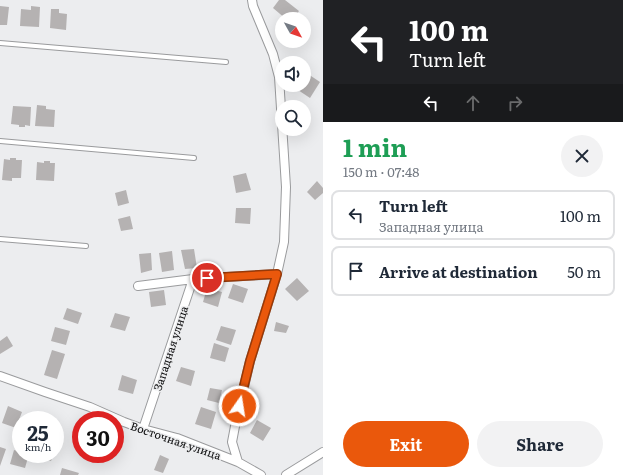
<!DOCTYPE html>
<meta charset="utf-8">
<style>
body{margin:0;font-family:Literata,serif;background:#f2f2f3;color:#1f2937;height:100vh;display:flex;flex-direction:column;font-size:15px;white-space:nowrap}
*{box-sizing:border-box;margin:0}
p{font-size:13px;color:#747a83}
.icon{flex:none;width:22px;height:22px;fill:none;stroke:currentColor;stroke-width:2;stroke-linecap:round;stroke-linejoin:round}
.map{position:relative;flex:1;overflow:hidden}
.drawer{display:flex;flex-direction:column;background:#fff;width:300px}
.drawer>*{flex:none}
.hud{background:#202124;color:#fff;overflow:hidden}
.needle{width:26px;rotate:130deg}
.tools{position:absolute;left:275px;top:12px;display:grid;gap:8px}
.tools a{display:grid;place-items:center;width:36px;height:36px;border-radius:50%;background:#fff;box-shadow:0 4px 16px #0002;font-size:20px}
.speed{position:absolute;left:12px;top:411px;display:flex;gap:8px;font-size:20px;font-weight:700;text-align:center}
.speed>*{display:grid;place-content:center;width:52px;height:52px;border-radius:50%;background:#fff;box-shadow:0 4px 16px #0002;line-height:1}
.speed small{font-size:10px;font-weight:400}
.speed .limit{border:6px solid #d22;background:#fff;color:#111}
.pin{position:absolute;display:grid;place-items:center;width:34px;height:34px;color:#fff;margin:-17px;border:2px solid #fff;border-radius:50%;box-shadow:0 1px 4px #0007}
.me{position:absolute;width:44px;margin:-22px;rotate:13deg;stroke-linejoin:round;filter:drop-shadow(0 0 3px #0008)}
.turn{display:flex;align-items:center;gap:14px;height:84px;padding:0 20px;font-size:18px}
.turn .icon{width:52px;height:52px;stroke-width:2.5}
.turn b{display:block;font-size:28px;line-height:34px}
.lanes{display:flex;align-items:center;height:38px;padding:0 20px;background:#0003;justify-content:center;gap:20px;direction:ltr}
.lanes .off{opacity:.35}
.round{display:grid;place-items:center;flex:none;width:42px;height:42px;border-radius:21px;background:#f2f2f3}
.overview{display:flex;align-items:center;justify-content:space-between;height:68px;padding:0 20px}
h1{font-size:24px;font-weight:700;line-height:30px;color:#1e9e55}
.cta{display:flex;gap:8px;margin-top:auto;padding:8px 20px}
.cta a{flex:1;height:46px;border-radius:24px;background:#ea580c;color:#fff;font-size:16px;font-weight:700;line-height:46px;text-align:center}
.cta a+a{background:#f2f2f3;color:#1f2937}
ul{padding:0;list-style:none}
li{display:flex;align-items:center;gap:12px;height:50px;margin:0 8px 6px;padding:0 12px;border:2px solid #e0e1e3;border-radius:8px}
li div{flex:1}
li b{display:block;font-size:15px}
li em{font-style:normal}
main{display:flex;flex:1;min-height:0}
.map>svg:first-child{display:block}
.building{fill:#b5b2b2}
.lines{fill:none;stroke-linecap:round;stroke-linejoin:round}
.lane-casing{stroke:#9a9b9d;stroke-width:6}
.street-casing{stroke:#9a9b9d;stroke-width:10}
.lane{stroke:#fff;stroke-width:4}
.street{stroke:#fff;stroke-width:8}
.route-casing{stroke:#983908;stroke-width:10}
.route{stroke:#ea580c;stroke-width:7}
.labels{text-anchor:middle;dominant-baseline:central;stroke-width:3;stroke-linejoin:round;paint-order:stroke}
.street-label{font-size:11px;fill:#0c0c0d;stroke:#ecedef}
</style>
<main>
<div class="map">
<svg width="323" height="475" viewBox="0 0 323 475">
<rect width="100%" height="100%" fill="#ecedef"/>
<!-- building -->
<path class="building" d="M279 0H285L299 11 293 19H286L273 8Z
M0 6 9 7 7 25H0Z
M31 6 40 7 39 27 20 26 21 9 31 10Z
M51 9H59V13L67 14 66 30 50 28Z
M308 74 320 82 310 98 298 90 301 85H304V80Z
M37 105 46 106V109L55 110 54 127 35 126Z
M13 106 31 107 30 126 25 125V127H19V125L11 124Z
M10 158H16V160H22L21 178H12V181L2 180 4 159 10 160Z
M44 161H50V163H55L54 181 36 180 37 162 44 163Z
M246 173 251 190 236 193 233 176Z
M317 181 323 188V193L315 200 307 192Z
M126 190 129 203 118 206 115 193Z
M236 208H251L250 224 235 223Z
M130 216 133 229 121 231 118 219Z
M194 249 197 268 185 269 181 250Z
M172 251 174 270 162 272 159 253Z
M151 253 152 270 141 273 139 254Z
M297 278 309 291 297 301 285 289Z
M233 284 248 289 243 303 228 298Z
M207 288 222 292 218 307 203 302Z
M164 290 166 305 151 307 149 292Z
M67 308 82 313 78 324 63 319Z
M115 313 130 317 125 331 110 327Z
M276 322 289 326 286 333 274 331Z
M221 326 236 330 231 345 216 340Z
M55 327 70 331 66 345 51 341Z
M7 336 13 346 0 354V341Z
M214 343 229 348 225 362 210 358Z
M52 350 65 354 57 379 44 375Z
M181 367 195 371 191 386 176 381Z
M122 375 137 380 133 394 118 390Z
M210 388 222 390 219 403 207 400Z
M8 406 22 412 16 428 2 423Z
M201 407 216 412 211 429 195 424Z
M34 415 47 420H32Z
M257 420 271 428 263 441 250 433Z
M0 447 6 449 0 466Z
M14 450 21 452V454H29L25 468 10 464Z
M43 454H54L51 461 41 458Z
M160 455 169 459 163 473 154 470Z
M62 468 79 473 78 475H60Z"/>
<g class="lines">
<!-- lane casing -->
<g class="lane-casing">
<path id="lane" d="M0 43 226 62
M0 141 194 158
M0 239 86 246"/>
</g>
<!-- street casing -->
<g class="street-casing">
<path id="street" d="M138 286 193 279
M0 376 45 392 90 407 124 422 143 429 177 438 238 462 261 475
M143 429 193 279 277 274
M238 462 232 442 236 421 250 361 277 274 284 242 286 187 279 77 273 54 253 6 252 0
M286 475 323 452"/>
</g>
<!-- lane -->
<use href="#lane" class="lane"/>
<!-- street -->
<use href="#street" class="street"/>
</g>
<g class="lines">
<!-- route casing -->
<g class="route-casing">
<path id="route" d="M207 278 277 274 250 361 239 406"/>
</g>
<!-- route -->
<use href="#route" class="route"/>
</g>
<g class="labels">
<!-- street labels -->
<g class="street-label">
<text transform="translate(170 348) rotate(-72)">Западная улица</text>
<text transform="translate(176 440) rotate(19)">Восточная улица</text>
</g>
</g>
</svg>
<div class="tools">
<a><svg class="needle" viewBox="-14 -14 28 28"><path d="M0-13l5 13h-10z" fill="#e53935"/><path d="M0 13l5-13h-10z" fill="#747a83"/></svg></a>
<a><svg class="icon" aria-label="sound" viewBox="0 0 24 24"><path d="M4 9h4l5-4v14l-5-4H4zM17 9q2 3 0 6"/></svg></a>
<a><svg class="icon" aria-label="search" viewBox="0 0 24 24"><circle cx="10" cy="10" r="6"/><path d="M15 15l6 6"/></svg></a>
</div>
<div class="speed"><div>25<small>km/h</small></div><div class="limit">30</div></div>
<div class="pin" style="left:207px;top:278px;background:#d93025"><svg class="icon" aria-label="arrive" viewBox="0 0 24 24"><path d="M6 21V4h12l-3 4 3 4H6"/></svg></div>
<svg class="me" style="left:239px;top:406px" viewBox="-20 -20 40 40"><circle r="17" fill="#ea580c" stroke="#fff" stroke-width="3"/><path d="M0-11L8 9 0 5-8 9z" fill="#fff"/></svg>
</div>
<section class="drawer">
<div class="hud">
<div class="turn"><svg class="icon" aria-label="left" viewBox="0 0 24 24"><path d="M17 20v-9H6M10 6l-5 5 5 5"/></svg><div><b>100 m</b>Turn left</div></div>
<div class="lanes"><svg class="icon" aria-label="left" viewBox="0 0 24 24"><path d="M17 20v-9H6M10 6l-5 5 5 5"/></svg><svg class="icon off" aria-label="ahead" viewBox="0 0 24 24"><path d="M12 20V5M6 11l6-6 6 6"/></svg><svg class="icon off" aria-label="right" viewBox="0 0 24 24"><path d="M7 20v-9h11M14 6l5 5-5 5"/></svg></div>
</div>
<div class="overview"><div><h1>1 min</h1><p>150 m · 07:48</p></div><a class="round"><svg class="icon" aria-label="close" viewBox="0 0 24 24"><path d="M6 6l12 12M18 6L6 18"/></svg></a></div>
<ul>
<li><svg class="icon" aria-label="left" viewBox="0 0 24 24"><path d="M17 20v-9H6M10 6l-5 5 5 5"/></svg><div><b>Turn left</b><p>Западная улица</p></div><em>100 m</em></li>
<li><svg class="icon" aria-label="arrive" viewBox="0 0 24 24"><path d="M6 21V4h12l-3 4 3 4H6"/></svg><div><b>Arrive at destination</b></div><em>50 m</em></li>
</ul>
<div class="cta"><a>Exit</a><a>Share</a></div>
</section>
</main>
